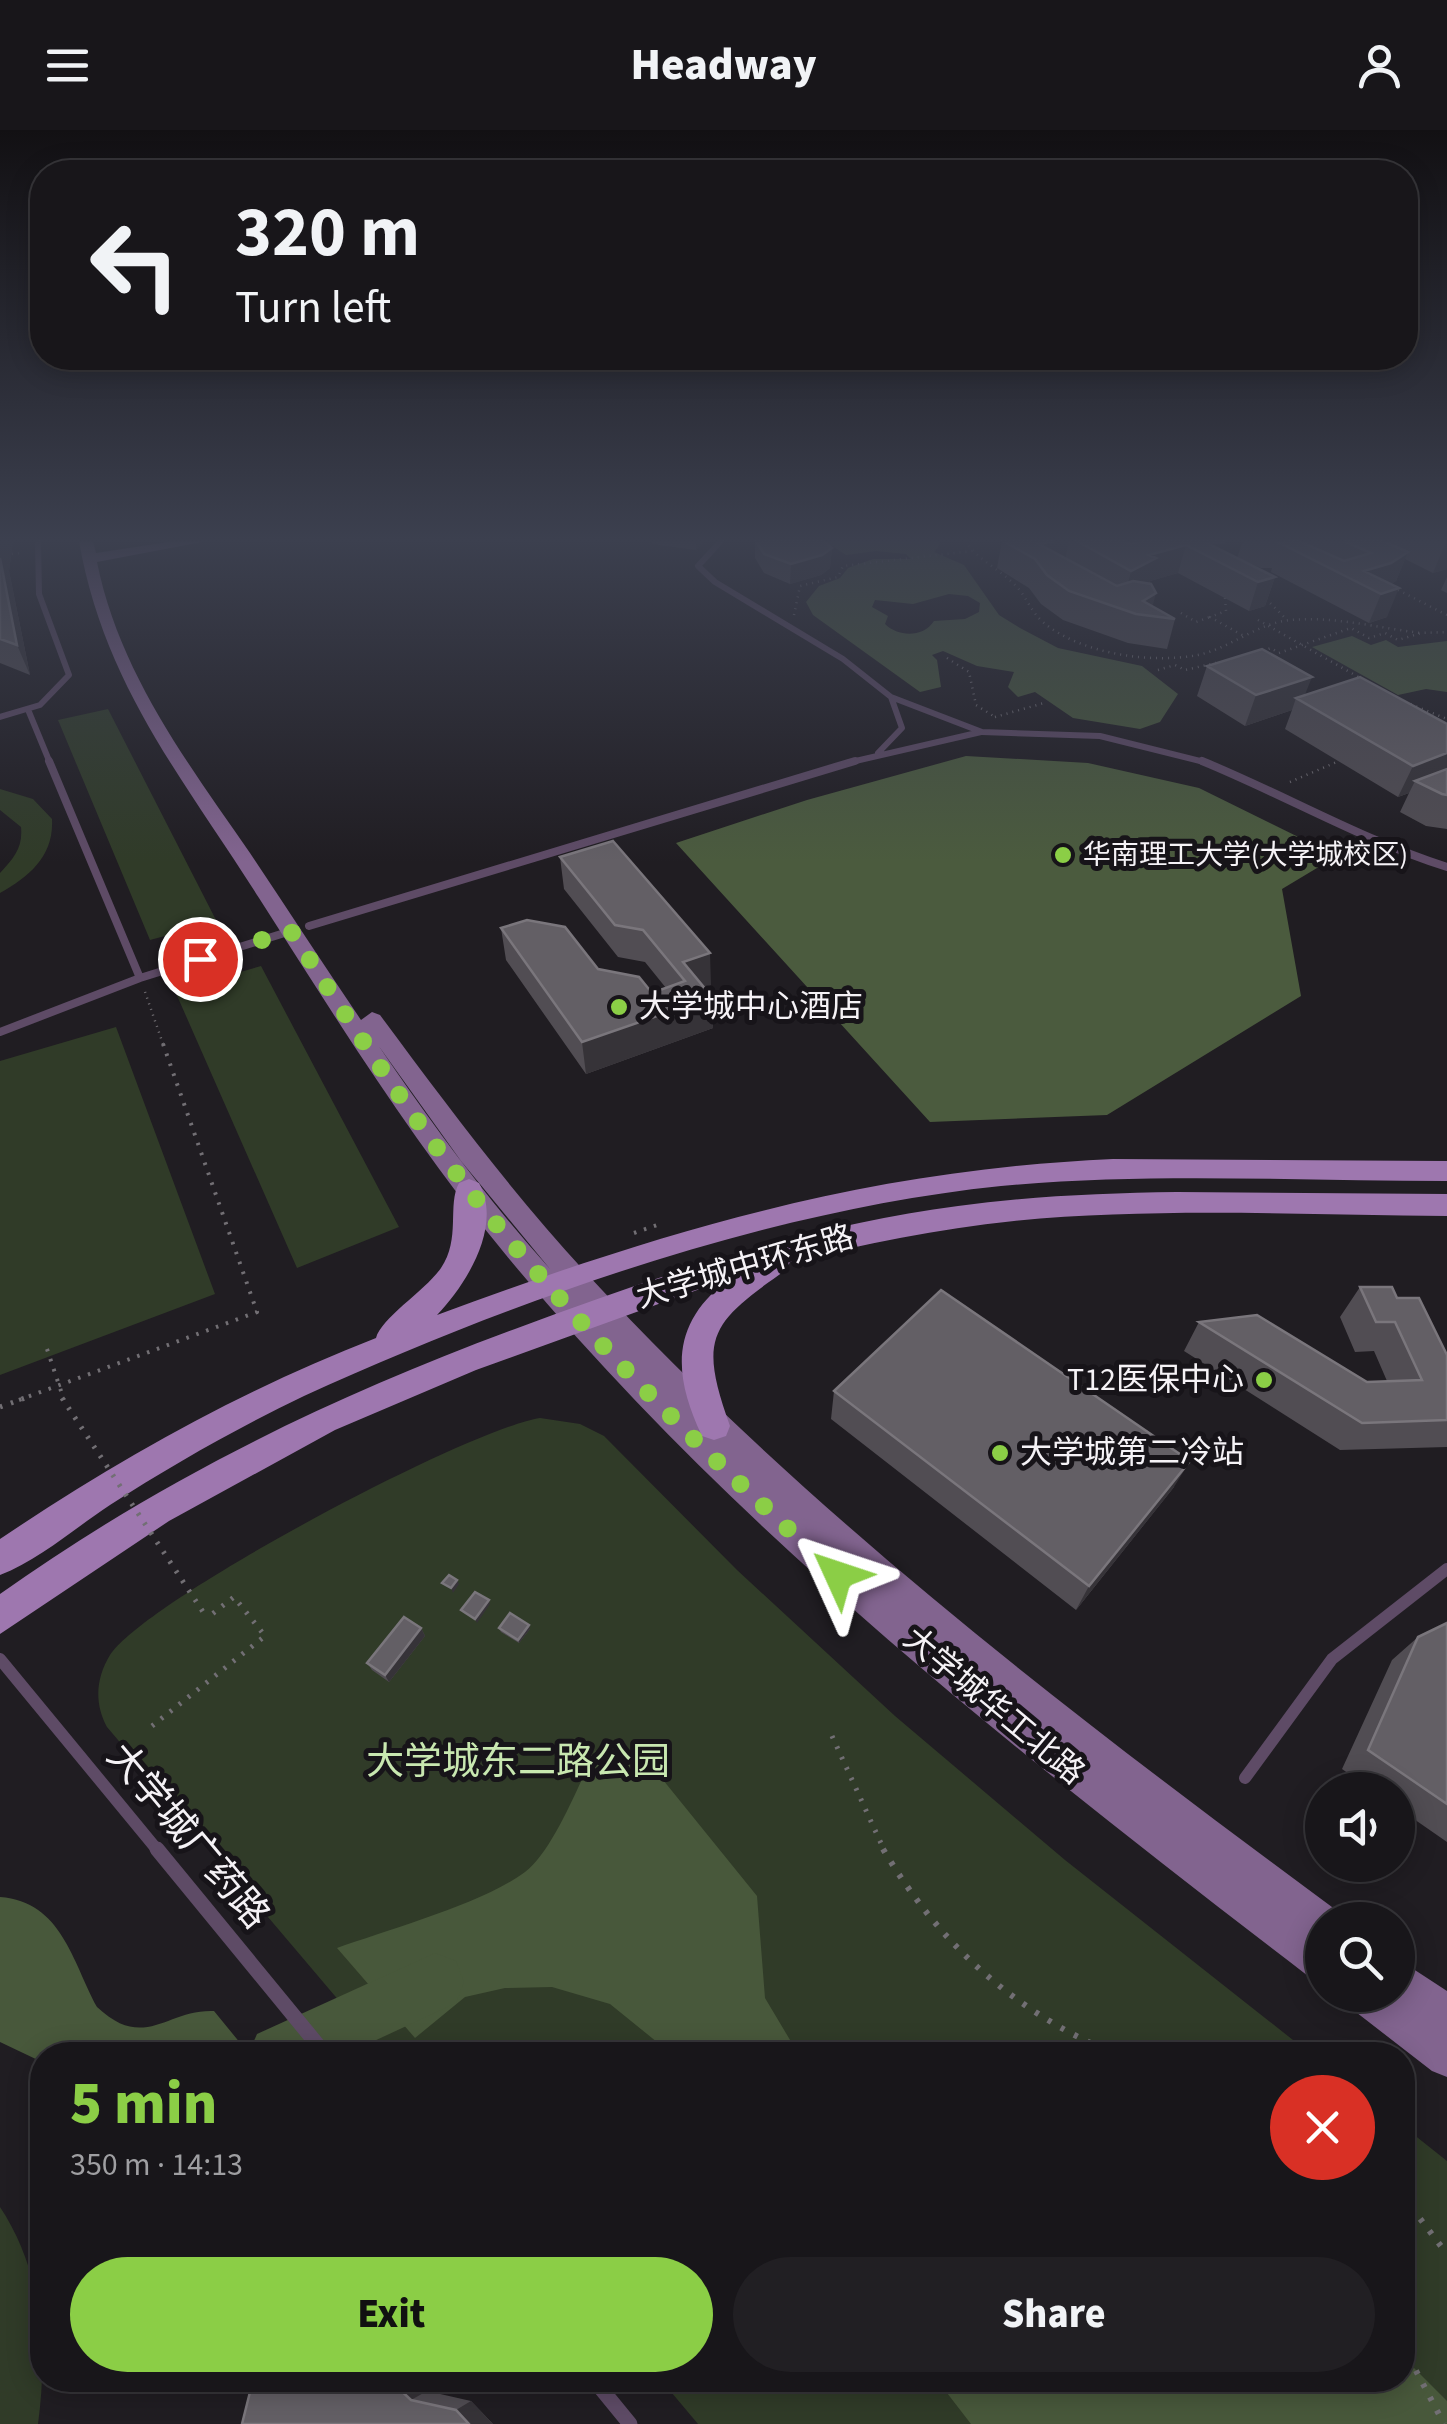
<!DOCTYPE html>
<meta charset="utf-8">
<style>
body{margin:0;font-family:"Source Sans 3","Noto Sans SC",sans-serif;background:#211f23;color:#f1f3f6;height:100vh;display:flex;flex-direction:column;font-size:38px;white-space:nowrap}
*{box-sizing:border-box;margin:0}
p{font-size:32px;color:#9f9fa2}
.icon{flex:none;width:55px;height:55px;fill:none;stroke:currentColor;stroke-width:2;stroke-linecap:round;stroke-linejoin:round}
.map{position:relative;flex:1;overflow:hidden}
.sheet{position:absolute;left:30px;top:1912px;width:1385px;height:350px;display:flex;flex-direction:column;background:#18161a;border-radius:40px;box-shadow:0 5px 25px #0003,0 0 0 2px #363539}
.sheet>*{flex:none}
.banner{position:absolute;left:30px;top:30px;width:1388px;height:210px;border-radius:40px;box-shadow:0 5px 25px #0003,0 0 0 2px #363539;background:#18161a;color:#f1f3f6;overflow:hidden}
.fabs{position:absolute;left:1305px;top:1642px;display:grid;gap:20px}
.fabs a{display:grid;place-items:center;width:110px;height:110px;border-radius:50%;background:#18161a;box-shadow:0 5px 25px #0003,0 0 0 2px #363539;font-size:50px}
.pin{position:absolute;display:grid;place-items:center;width:85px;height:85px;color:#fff;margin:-42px;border:5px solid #fff;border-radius:50%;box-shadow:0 2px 10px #0007}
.me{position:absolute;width:110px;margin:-55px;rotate:312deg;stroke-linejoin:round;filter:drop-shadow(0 0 8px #0008)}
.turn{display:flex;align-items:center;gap:35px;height:210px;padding:0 40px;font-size:45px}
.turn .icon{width:130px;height:130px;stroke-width:2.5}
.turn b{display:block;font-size:70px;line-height:85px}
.round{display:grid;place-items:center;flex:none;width:105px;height:105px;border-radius:52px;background:#211f23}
.headline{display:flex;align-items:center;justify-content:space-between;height:170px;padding:0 40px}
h1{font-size:60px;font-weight:800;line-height:75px;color:#8bce46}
.action{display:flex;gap:20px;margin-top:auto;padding:20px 40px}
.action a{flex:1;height:115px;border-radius:60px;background:#8bce46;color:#111;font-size:40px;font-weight:800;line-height:115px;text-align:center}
.action a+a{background:#211f23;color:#f1f3f6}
header{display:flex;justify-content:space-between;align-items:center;height:130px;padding:0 40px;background:#18161a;font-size:45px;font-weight:800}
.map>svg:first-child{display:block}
.green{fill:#303b28}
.forest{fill:#4b5b3e}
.water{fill:#48583b;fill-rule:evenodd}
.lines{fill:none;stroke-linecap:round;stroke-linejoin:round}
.river{fill:#48583b;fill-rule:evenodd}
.path-far3{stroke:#726f74;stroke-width:2.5;stroke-dasharray:1 5;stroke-linecap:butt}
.path-far2{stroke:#726f74;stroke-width:4;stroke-dasharray:2.5 8;stroke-linecap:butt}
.path-far1{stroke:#726f74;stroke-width:5;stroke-dasharray:2.5 9;stroke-linecap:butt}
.path{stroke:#726f74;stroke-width:6;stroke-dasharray:4 11;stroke-linecap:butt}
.lane-far3{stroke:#5e4b66;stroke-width:6}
.lane-far2{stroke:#5e4b66;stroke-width:8}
.lane-far1{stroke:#5e4b66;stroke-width:12}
.lane{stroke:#5e4b66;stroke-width:15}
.secondary{fill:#82648f;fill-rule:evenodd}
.primary{fill:#9e77af;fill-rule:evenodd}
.path-bridge-far1{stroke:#726f74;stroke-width:4;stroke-dasharray:2.5 8;stroke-linecap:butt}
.path-bridge{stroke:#726f74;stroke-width:5;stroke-dasharray:2.5 9;stroke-linecap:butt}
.wall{fill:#514d53}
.shaded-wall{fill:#363338}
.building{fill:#635f65;stroke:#7a767c;stroke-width:2.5}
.route{stroke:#8bce46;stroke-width:18;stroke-dasharray:0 32.4}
.poi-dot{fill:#8bce46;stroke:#171419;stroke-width:4}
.labels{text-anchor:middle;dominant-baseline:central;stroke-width:10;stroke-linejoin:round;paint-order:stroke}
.far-poi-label{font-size:28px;fill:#f5f2f6;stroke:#171419;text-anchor:start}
.poi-label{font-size:32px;fill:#f5f2f6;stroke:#171419;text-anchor:start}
.street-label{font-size:32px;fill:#f5f2f6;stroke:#171419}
.near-park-label{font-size:38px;fill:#c8e7b0;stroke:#171419}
.near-street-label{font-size:38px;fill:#f5f2f6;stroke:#171419}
</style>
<header><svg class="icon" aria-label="menu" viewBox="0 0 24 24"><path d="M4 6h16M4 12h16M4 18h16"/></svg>Headway<svg class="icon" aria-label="person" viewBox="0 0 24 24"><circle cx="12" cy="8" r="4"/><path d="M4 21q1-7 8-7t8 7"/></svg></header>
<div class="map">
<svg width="1447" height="2294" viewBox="0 0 1447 2294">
<rect width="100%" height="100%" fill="#201d22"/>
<!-- green -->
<path class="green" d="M108 579 217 792 150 810 58 590Z
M0 659 33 669 52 689C54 726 30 746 0 763V743C14 728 23 718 21 697L0 680Z
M261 836 399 1097 297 1138 175 861Z
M116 897 215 1164 0 1245V931Z
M540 1288 580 1294 604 1306 737 1440 895 1586 1065 1730 1312 1925H385L107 1597C94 1573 96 1548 110 1525 148 1468 469 1299 540 1288Z
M1403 1996 1447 2031V2294H698L661 2250H1402Z
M0 2077C43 2142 48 2219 38 2294H0Z"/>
<!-- forest -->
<path class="forest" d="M966 626 1088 633 1199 658 1337 726 1282 759 1301 866 1107 985 930 992 676 713 807 670Z"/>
<!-- water -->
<path class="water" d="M825 411H937L940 414 934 422 964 435 999 485 1020 498 1058 518 1142 536 1178 564 1160 592 1140 599 1073 588 1035 562 1018 567 1008 557 1014 542 977 536 943 521 932 525 937 530 941 557 920 562 813 485 806 472 819 456 840 448 848 438 873 429H911L906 424 876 421 846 425ZM949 464 968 466 980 473 979 482 965 489 934 491C923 508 898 507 885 494L888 486 872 477 875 470 913 474Z
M1352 506 1371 515 1386 510 1398 517 1447 511V562L1426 559 1398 565 1312 517Z
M595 1621 655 1640 757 1766 765 1868 799 1925H673L610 1874 552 1857 505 1858 465 1867 415 1908 337 1818C388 1800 484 1773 525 1742 553 1721 579 1654 595 1621Z
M0 1767C62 1772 72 1831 97 1877 145 1922 166 1879 214 1881L250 1925H42V1932L0 1912Z
M1403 2227 1447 2271V2294H971L937 2250H1402Z"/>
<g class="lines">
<!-- river -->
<path class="river" d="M435 1823 456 1831 464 1852 456 1873 344 1925H248L257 1904Z"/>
<!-- path-far3 -->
<path class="path-far3" d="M965 411C979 431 1000 439 1017 457 1027 468 1031 482 1044 493 1082 524 1151 534 1198 525 1231 518 1257 493 1291 490 1334 486 1379 498 1421 503
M0 425 22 423
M1398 460 1447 485
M1225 468 1226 481 1210 487 1244 506
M1266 469 1287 490
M1181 483 1196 492 1210 487
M794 485 800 456 838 447 843 436 972 421
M1258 490 1362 549
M1263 521 1271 518 1279 523 1351 498 1369 508 1385 503 1398 510 1421 503 1447 502
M947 528 969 542 976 575 995 587
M1158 540 1175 535 1185 540 1220 532
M1405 572 1447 589
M995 587 1044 573
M1290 652 1339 631
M145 862 163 914"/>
<!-- path-far2 -->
<path class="path-far2" d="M634 1103 657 1095
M19 1270 257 1182 162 911"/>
<!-- path-far1 -->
<path class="path-far1" d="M0 1277 25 1268
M152 1596 265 1506 234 1467 207 1488
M832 1606 885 1722"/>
<!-- path -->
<path class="path" d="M883 1719C940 1815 1014 1882 1117 1925
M1402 2065 1447 2124
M1402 2214 1444 2294"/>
<!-- lane-far3 -->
<path class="lane-far3" d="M721 411 698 436 715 452 843 529 891 567 982 602 1100 606 1208 633
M1135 411H1157
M1194 412 1223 411
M29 582 50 633
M0 587 40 575 69 545 39 464 38 411
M878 623 902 598 891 567
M847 633 981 602"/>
<!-- lane-far2 -->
<path class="lane-far2" d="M49 631 140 848
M1202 631C1285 665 1362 710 1447 737
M309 796 855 631
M0 902 140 848 291 801"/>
<!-- lane-far1 -->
<path class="lane-far1" d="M0 1529 159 1722
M1245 1648 1332 1529 1447 1439"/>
<!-- lane -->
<path class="lane" d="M157 1719 326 1925
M594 2250 630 2294"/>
<!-- secondary -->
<path class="secondary" d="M79 411H93L96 423 175 411H207L97 432C119 542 187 632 250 723 287 778 323 834 361 890L372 882 380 885C446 974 512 1063 588 1145 811 1386 1072 1585 1336 1780L1340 1790H1322V1852L1308 1846C1023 1627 736 1404 506 1125 414 1014 337 890 259 768 183 648 104 555 79 411ZM378 915 461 1031 550 1139C487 1069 431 993 378 915Z
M1398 1829 1447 1861V1947L1432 1941 1352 1879 1346 1865H1398Z"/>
<!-- primary -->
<path class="primary" d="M1113 1029 1447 1031V1051C1299 1051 1149 1042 1001 1056 768 1080 517 1169 304 1266 237 1298 172 1335 110 1375 75 1398 39 1430 0 1445V1409C119 1329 242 1260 376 1208 381 1188 426 1160 441 1138 461 1109 447 1075 459 1053L469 1049 479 1053C503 1096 466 1155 437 1185 666 1100 867 1040 1113 1029Z
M1177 1062 1447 1064V1086C1303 1085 1157 1077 1014 1091 938 1099 864 1114 790 1132L786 1140C710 1193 698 1207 730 1296L726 1306 714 1310 702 1306C673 1245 670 1194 728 1150L722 1151 476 1240 335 1300 169 1391 0 1504V1464C162 1349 329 1268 515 1199 659 1145 806 1096 958 1076 1031 1066 1104 1063 1177 1062Z"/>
<!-- path-bridge-far1 -->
<path class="path-bridge-far1" d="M47 1219 64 1270"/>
<!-- path-bridge -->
<path class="path-bridge" d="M62 1268 207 1488"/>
</g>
<!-- wall -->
<path class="wall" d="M0 411H13L9 441 30 545 0 533Z
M652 411H704L696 420 652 414Z
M755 411H824L832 418 830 438 821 445 790 454 764 443 755 428Z
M1002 411H1123L1130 414 1203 411 1275 447 1265 476 1249 481 1178 443 1150 451 1152 476 1175 489 1167 519 1128 513 1063 490 1041 474 1029 458 997 438Z
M1243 411H1447V439L1433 443 1405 429 1396 451 1391 454 1387 487 1369 493 1271 442 1272 438H1261L1237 428Z
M1447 447V463L1441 460Z
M1207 536 1304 566 1447 594V699L1426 696 1400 682 1409 663 1398 667 1285 599 1292 580 1245 596 1197 566Z
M560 727 711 855 704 857 712 867 713 898 586 944 506 830 501 798 652 863 666 858 645 832 618 827 564 759Z
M1360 1157 1397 1168 1447 1225V1317L1340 1320 1184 1221 1199 1192 1367 1252 1387 1251 1374 1221 1355 1222 1340 1187Z
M834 1261 1174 1357 1076 1480 831 1289Z
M1447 1493V1712L1398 1678V1660H1372L1342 1639 1392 1530 1418 1507Z
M421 1498 425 1506 389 1552 372 1540 367 1533Z
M499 1498 530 1499 519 1513 501 1502Z
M253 2250H415L427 2261 471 2271 493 2294Z"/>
<!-- shaded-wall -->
<path class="shaded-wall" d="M0 411H13L9 441 30 545 17 515 0 428Z
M696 411H704L696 420Z
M1054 411H1069L1064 435 1039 414Z
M1445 414H1447V439L1433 443Z
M1186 415 1178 443 1150 451 1148 457 1124 470 1131 441 1149 425Z
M832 418 830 438 821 445 790 454 791 434Z
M1408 422 1396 451 1380 461 1364 441Z
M1275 447 1265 476 1249 481 1258 452Z
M1399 458 1387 487 1369 493 1381 464Z
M1156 463 1150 486 1143 471Z
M1312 547 1302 572 1296 568 1292 580 1245 596 1256 565Z
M1447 623V641L1415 651 1409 663 1398 667 1413 636Z
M710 823 711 855 686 864 683 832Z
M712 867 713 898 586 944 582 912Z
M1190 1331 1174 1357 1076 1480 1089 1456Z
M457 1450 459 1454 453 1463 451 1458Z
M489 1470 490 1474 477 1493 475 1489Z
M529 1495 530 1499 519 1513 518 1510Z
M421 1498 425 1506 389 1552 385 1545Z
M390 2250H415L427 2261 411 2270Z
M471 2271 493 2294H469L456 2280Z"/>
<!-- building -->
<path class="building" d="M756 411H824L832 418 822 425 791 434 764 424Z
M1003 411H1054L1039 414 1117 456 1133 451 1151 454 1156 463 1143 471 1175 489 1136 484 1069 461 1047 445 1035 429Z
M1077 411H1123L1130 414 1144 411H1203L1275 447 1258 452 1186 415 1149 425 1156 428 1131 441Z
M1291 411H1299L1344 431 1371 423 1344 411H1383L1408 422 1391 433 1364 441 1399 458 1381 464 1280 413Z
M0 428 17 515 0 509Z
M1262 519 1312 547 1256 565 1207 536Z
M1360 547 1447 594V623L1413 636 1296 568Z
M1447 639V665L1442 664 1415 651Z
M613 711 710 823 683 832 712 867 582 912 501 798 527 790 565 797 598 839 639 847 652 863 685 851 643 800 615 795 560 727Z
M1360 1157H1392L1397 1168H1419L1447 1225V1290L1362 1293 1199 1192 1257 1185 1367 1252 1422 1250 1395 1192H1376Z
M941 1160 1190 1331 1089 1456 834 1261Z
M449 1445 457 1450 451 1458 442 1453Z
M475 1462 489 1470 475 1489 461 1480Z
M510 1483 529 1495 518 1510 499 1498Z
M404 1487 421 1498 385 1545 367 1533Z
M1447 1493V1674L1368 1620 1418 1507Z
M253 2250H390L411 2270 456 2280 469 2294H242Z"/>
<!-- sky -->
<linearGradient id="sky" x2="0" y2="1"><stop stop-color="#121013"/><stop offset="0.56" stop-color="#3c404f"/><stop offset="1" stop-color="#3c404f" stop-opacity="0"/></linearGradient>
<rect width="1447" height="732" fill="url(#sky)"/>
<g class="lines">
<!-- route -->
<path class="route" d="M200 829 291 801C348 888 403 976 467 1057 577 1199 706 1324 838 1445"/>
</g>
<!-- markers -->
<g class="poi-dot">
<circle cx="1063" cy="725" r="10"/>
<circle cx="619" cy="877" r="10"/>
<circle cx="1264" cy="1250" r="10"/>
<circle cx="1000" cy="1323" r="10"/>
</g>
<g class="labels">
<!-- far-poi labels -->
<g class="far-poi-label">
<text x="1083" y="725">华南理工大学(大学城校区)</text>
</g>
<!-- poi labels -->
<g class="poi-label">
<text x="639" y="877">大学城中心酒店</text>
<text x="1244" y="1250" text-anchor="end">T12医保中心</text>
<text x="1020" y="1323">大学城第二冷站</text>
</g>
<!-- street labels -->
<g class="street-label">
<text transform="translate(745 1137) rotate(-16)">大学城中环东路</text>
<text transform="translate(994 1576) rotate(40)">大学城华工北路</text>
</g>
<!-- near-park labels -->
<g class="near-park-label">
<text x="518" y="1632">大学城东二路公园</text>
</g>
<!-- near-street labels -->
<g class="near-street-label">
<text transform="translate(188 1706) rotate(50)">大学城广药路</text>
</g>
</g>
</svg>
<div class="fabs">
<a><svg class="icon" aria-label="sound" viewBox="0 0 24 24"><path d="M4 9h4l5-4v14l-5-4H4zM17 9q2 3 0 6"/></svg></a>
<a><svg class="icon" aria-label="search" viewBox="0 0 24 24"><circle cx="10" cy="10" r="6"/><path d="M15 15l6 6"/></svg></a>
</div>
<div class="pin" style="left:200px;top:829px;background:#d93025"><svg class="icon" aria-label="arrive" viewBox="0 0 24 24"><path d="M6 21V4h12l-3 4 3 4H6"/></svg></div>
<svg class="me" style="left:838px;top:1445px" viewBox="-20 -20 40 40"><path d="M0-17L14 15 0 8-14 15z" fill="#8bce46" stroke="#fff" stroke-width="4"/></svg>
<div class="banner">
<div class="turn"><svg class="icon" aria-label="left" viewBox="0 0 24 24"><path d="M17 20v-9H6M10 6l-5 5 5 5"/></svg><div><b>320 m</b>Turn left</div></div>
</div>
<section class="sheet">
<div class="headline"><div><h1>5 min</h1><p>350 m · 14:13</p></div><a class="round" style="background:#d93025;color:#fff"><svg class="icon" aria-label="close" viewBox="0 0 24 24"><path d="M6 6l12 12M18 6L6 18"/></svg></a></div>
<div class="action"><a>Exit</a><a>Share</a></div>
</section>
</div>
